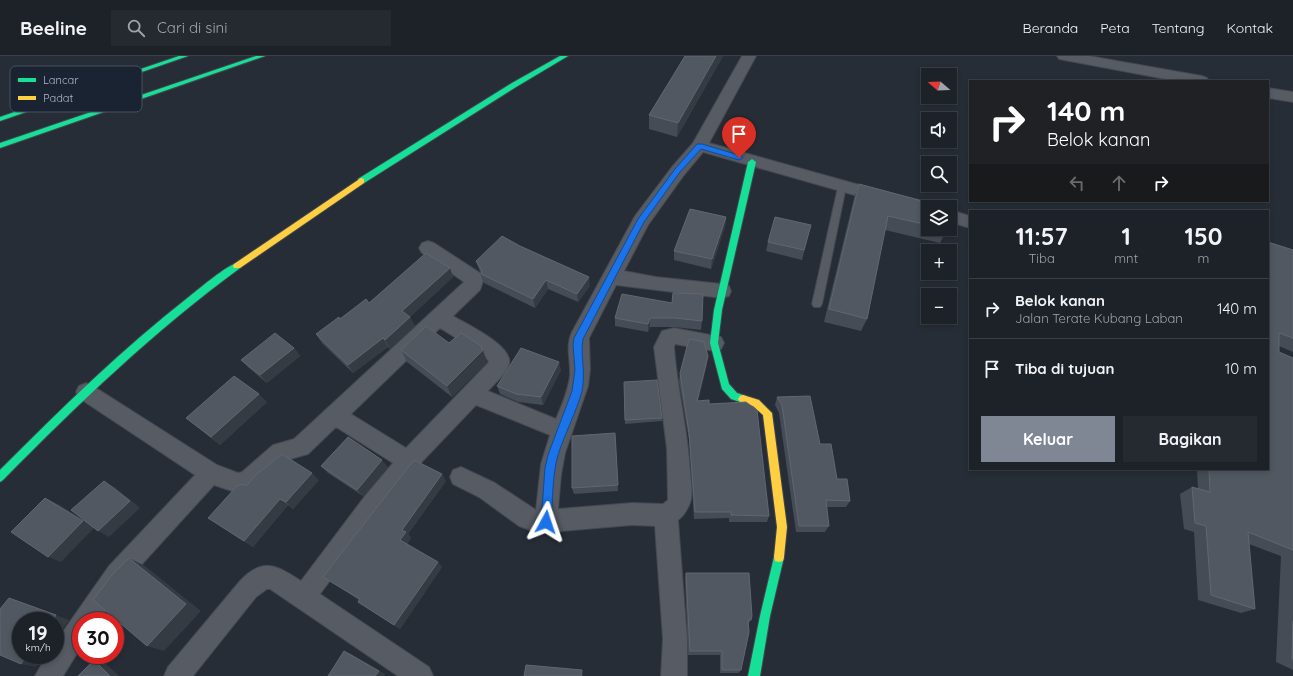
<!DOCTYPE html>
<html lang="id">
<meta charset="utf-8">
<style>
body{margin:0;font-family:Quicksand,sans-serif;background:#252a30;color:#f1f3f6;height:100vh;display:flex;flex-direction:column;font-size:15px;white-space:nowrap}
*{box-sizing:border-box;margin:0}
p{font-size:13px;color:#a0a4a8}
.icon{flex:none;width:22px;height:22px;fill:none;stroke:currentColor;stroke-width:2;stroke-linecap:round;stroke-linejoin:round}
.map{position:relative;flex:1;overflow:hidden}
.sheet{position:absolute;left:969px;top:154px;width:300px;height:260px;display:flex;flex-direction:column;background:#1c2228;border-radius:0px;box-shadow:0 2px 6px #0003,0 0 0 1px #3a3f45}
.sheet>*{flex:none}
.hud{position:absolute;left:969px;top:24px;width:300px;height:122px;border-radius:0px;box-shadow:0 2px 6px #0003,0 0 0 1px #3a3f45;background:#202124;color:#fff;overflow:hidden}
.needle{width:26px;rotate:289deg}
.tools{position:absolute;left:921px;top:12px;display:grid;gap:8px}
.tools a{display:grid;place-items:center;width:36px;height:36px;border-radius:0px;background:#1c2228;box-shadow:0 2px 6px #0003,0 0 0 1px #3a3f45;font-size:20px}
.speed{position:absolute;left:12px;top:556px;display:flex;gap:8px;font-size:20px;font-weight:700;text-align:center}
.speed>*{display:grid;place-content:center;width:52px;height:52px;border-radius:50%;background:#1c2228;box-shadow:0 2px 6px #0003,0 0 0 1px #3a3f45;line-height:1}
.speed small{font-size:10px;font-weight:400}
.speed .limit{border:6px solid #d22;background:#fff;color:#111}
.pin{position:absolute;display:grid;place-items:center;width:34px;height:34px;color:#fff;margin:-41px -17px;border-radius:50% 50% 50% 0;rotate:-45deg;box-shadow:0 0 4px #0007}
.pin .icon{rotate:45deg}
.me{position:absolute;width:44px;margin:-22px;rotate:5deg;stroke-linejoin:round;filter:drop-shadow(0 0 3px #0008)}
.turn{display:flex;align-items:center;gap:14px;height:84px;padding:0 12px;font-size:18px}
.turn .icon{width:52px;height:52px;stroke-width:2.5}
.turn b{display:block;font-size:28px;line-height:34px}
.lanes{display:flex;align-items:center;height:38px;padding:0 12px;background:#0003;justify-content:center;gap:20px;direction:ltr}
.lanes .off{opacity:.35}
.eta{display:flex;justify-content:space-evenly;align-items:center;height:68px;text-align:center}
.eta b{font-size:24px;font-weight:800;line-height:28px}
.button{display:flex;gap:8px;margin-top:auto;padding:8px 12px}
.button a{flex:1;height:46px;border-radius:0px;background:#7f8795;color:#fff;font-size:16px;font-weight:800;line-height:46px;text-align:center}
.button a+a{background:#252a30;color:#f1f3f6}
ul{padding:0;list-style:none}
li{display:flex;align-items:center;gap:12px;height:60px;padding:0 12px;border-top:1px solid #3a3f45}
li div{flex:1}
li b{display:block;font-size:15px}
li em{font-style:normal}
header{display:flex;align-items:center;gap:24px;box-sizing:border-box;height:56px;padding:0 20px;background:#1c2228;border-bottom:1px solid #3a3f45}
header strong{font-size:19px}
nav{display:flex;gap:22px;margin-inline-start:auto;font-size:14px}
.search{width:280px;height:36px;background:#252a30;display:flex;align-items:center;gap:10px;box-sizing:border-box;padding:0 14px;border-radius:0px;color:#a0a4a8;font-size:15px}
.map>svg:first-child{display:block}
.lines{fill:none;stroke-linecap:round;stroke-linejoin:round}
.lane-casing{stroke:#43474e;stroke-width:2}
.street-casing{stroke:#43474e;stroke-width:2}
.fast-casing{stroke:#43474e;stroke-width:2}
.slow-casing{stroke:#43474e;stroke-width:2}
.lane{fill:#565b64;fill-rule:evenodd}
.street{fill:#565b64;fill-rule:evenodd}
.fast{fill:#16e098;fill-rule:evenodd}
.slow{fill:#ffcf43;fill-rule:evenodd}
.wall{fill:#464c55}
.shaded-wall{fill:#343b43}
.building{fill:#515861;stroke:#606771}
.route{fill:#1a73e8;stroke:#114b97}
.key{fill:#192331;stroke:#46505e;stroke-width:1}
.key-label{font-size:11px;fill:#afb8c8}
</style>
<header>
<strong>Beeline</strong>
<div class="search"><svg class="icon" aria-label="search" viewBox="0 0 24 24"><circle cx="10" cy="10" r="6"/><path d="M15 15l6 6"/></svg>Cari di sini</div>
<nav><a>Beranda</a><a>Peta</a><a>Tentang</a><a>Kontak</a></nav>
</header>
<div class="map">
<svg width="1293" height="620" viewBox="0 0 1293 620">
<rect width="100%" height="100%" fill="#262d36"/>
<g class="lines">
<!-- lane casing -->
<g class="lane-casing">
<path id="lane" d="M842 128 846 131 822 248 820 251H814L812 248 838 131Z"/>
</g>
<!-- street casing -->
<g class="street-casing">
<path id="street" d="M742 0H756L709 87 928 148 935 151H928V160L703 96 684 119 648 169 624 215 656 221 722 228 729 230 731 235 729 240 722 242 616 229 589 282 590 314 588 330 565 397 561 419 558 453 632 447 663 448 668 444 667 393 654 291 662 275 674 272 721 281 724 287 721 293 714 295 675 288 674 291C677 333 688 374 690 416 691 426 693 438 690 447 687 454 684 460 678 464L687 583V620H661L663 583 655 470 632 469 538 477 519 470 479 441 453 428 450 421 453 414 461 411 495 427 536 454 541 408 550 379 476 349 416 412 381 456 320 538 429 611 433 620H398L270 533H267L256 541 193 620H164L168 611 240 525C263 501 276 509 301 525L365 440 393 407 336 371 308 398 287 404 256 431 238 437 214 429 133 518 98 565H81V591L63 620H35L47 599H55V587L109 510 195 419 79 342 76 336 79 330 86 327 93 330 217 409 238 417 242 416 273 389 294 383 464 226 422 197 419 192 422 187 428 185 434 187 480 217 483 225 480 234 453 260C466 268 514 290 509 308 505 319 495 327 488 335L556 363C562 349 568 335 570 320 571 305 565 290 572 276L635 160 672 111 693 87ZM440 272 485 300 489 306 406 392 351 358Z
M1057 0H1089L1202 20 1207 22 1209 25H1176L1064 4 1059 3Z
M1268 32 1293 36V46L1268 42Z
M950 154 970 160V172L950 166Z"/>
</g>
<!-- fast casing -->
<g class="fast-casing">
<path id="fast" d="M179 0H188L0 65V61Z
M256 0H265L0 92V87Z
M560 0H568L516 31 364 127H358V123L512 27Z
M752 103 756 106 722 254 718 287 729 328 737 337 746 340 748 343 746 346 743 347 731 343 722 333 710 287 714 254 748 106Z
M237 207 241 210 240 212C154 275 78 348 3 424L0 426V414C61 353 122 293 190 240 200 232 226 210 237 207Z
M779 496 783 497 784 501 770 560 760 620H748L760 560 774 501 775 497Z"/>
</g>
<!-- slow casing -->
<g class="slow-casing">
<path id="slow" d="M361 122 364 123V127L240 212H234L233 210 234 208Z
M743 339 759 344 772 357 787 471 784 501 783 505 779 506 775 505 774 501 777 471 763 359 753 350 740 346 738 343 740 340Z"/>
</g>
<!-- lane -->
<use href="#lane" class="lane"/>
<!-- street -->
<use href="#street" class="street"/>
<!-- fast -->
<use href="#fast" class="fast"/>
<!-- slow -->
<use href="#slow" class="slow"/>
</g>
<!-- wall -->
<path class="wall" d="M685 0H723L677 81 649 73V59Z
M859 128 934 148 950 149 928 151V173H947L940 187 885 174 867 263 861 275 824 266 854 142Z
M726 161 725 171 711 213 674 204V195Z
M811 169 802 204 766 195 768 186Z
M1268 186 1293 194V296L1279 290V296L1293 302V614L1276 606 1281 500 1249 488 1255 553 1241 557 1198 544 1194 476 1184 473 1180 438 1192 431 1198 433 1197 413H1268Z
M476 205 590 230 578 246 548 233 535 252 484 227Z
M450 212 453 221 410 261 415 270 390 293 388 291 353 317 322 287 316 278 340 263 369 247Z
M622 238 702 265 701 274 674 271H650L648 276 615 270V262Z
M449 287 487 306 452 341 407 306 401 294Z
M294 292 300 300 267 327 249 312 241 304Z
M707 308 698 345 709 348 769 460 767 466H729V462L694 463 689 384 679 326 680 317Z
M561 314 543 349 518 346 500 338 497 330Z
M624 326 662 362V365L625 368Z
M777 341 820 388 837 423 850 445 846 451H826L829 470 825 476H796L779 357 775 349Z
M267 346 220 389 186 362Z
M615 377 618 435 574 438 572 432Z
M321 410 388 411 363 440 328 417Z
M319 424 293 453 288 449 253 491 208 462 246 430Z
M446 425 408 478 411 482 407 488 442 511 400 573 364 550 358 546 359 544 323 521Z
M686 517 751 564 748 568 741 614 739 617H720V599H688L685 522Z"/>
<!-- shaded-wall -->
<path class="shaded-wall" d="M716 0H723L677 81 678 67Z
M726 161 725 171 711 213 712 203Z
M450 212 453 221 407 264 402 255Z
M589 221 590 230 578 246 577 238Z
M546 224 548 233 535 252 533 243Z
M410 261 415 270 390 293 385 284Z
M650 262V271L648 276V268Z
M383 282 388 291 353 317 348 309Z
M294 292 300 300 267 327 260 319Z
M483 294 487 306 452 341 447 330Z
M708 300 707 308 696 352 697 345Z
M559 306 561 314 543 349 541 341Z
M259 338 267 346 220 389 211 381Z
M382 404 388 411 363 440 357 434Z
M312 417 319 424 293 453 286 446Z
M442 418 446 425 408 478 411 482 406 490 400 484 402 474Z
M104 425 115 431 140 452 109 481 98 475Z
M45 442 58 448 95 471 61 506 48 501Z
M280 443 288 449 253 491 244 485Z
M129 502 145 510 201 555 164 595 147 590Z
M438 506 442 511 400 573 394 569Z
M9 542 23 547 69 564 55 584V565H52Z
M344 595 351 598 385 618 384 620H375Z
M27 599H44L36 611 21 608Z
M94 604 106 608 119 620H110Z
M582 614 583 617V620H581Z"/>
<!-- building -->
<path class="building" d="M685 0H716L678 67 649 59Z
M859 128 934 148 936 146 950 149V152V151H928V169L888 160 867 263 829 253Z
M690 153 726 161 712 203 674 195Z
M775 161 811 169 804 194 768 186Z
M502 180 520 190 589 221 577 238 546 224 533 243 481 218 482 215 476 205Z
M1268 186 1293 194V282L1279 277V296L1293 302V494L1248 476 1255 553 1211 539 1206 470 1195 467 1192 431 1210 436 1209 413H1268Z
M426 197 450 212 402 255 410 261 385 284 383 282 348 309 316 278 339 261 340 263 366 243 369 247Z
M673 237 703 238 702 265 675 262H650L648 268 615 262 622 238 672 247Z
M426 270 449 287 461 277 480 289 483 294 447 330 401 294Z
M275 277 294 292 260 319 241 304Z
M689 283 704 286 708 300 697 345 709 344V348L746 346 757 354 769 460 731 459V456H695L689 377 680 317Z
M521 292 559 306 541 341 516 338 497 330Z
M234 320 259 338 211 381 186 362Z
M657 324 662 362 625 364 624 326Z
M810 340 820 388H831L837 423H847L850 445 826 444 829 470H799L782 349 777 341Z
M615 377 618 429 572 432V380Z
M348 381 382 404 357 434 321 410Z
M282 398 312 417 286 446 280 443 244 485 208 462 237 430 243 428 246 430 256 419Z
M414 404 442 418 402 474 406 476 400 484 438 506 394 569 358 546 360 543 323 521 377 451Z
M104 425 130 445 98 475 71 454Z
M45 442 83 465 48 501 11 476Z
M129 502 186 548 147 590 93 544 111 520Z
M686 517H749L752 560 751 564H748L749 576 741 614H722V595H690Z
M9 542 56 559 52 565H21V599H27L21 608 0 599V553Z
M1293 565V603H1292Z
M344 595 379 615 375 620H328Z
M94 604 110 620H78Z
M526 609 582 614 581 620H524Z"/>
<!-- route -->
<path class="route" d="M697 88H702L742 100 743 102 739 104 701 93 680 116 644 166 583 283C580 299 586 316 582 335 576 357 565 377 558 399 552 420 553 444 551 466L550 470 546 471 542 470 541 466 545 412 548 399 572 335 575 314 573 289 574 282 638 163 675 113Z"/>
<!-- legend -->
<rect x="10" y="10" width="132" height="46" rx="6" class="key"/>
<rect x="18" y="22" width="18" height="4" fill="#16e098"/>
<rect x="18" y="40" width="18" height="4" fill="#ffcf43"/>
<g class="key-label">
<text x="43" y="28">Lancar</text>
<text x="43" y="46">Padat</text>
</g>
</svg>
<div class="tools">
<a><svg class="needle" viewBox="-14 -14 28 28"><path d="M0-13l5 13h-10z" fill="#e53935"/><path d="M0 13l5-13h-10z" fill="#a0a4a8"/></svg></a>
<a><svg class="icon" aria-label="sound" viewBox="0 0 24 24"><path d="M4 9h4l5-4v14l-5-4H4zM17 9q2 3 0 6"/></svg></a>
<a><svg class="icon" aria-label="search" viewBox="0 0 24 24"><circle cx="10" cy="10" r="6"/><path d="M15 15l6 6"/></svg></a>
<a><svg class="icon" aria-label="layers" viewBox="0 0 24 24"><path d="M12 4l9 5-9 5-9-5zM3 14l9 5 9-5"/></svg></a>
<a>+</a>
<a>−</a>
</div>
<div class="speed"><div>19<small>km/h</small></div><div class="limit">30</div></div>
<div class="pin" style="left:739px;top:102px;background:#d93025"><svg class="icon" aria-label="arrive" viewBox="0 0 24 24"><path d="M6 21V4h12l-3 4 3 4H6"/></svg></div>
<svg class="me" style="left:546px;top:466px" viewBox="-20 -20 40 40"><path d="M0-17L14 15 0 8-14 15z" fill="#1a73e8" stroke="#fff" stroke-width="4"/></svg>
<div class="hud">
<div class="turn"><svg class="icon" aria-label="right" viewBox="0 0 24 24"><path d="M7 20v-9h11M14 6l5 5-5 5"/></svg><div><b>140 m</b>Belok kanan</div></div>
<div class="lanes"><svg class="icon off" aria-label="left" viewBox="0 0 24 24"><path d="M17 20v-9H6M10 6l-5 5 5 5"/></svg><svg class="icon off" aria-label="ahead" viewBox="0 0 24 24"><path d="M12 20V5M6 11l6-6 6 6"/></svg><svg class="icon" aria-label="right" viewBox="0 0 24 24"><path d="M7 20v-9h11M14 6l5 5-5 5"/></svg></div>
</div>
<section class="sheet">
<div class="eta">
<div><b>11:57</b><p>Tiba</p></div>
<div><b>1</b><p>mnt</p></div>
<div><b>150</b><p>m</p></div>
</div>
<ul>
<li><svg class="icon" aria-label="right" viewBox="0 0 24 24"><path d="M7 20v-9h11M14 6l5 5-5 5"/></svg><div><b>Belok kanan</b><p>Jalan Terate Kubang Laban</p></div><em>140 m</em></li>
<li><svg class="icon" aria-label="arrive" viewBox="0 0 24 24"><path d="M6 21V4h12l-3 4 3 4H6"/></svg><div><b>Tiba di tujuan</b></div><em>10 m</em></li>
</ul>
<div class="button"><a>Keluar</a><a>Bagikan</a></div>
</section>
</div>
